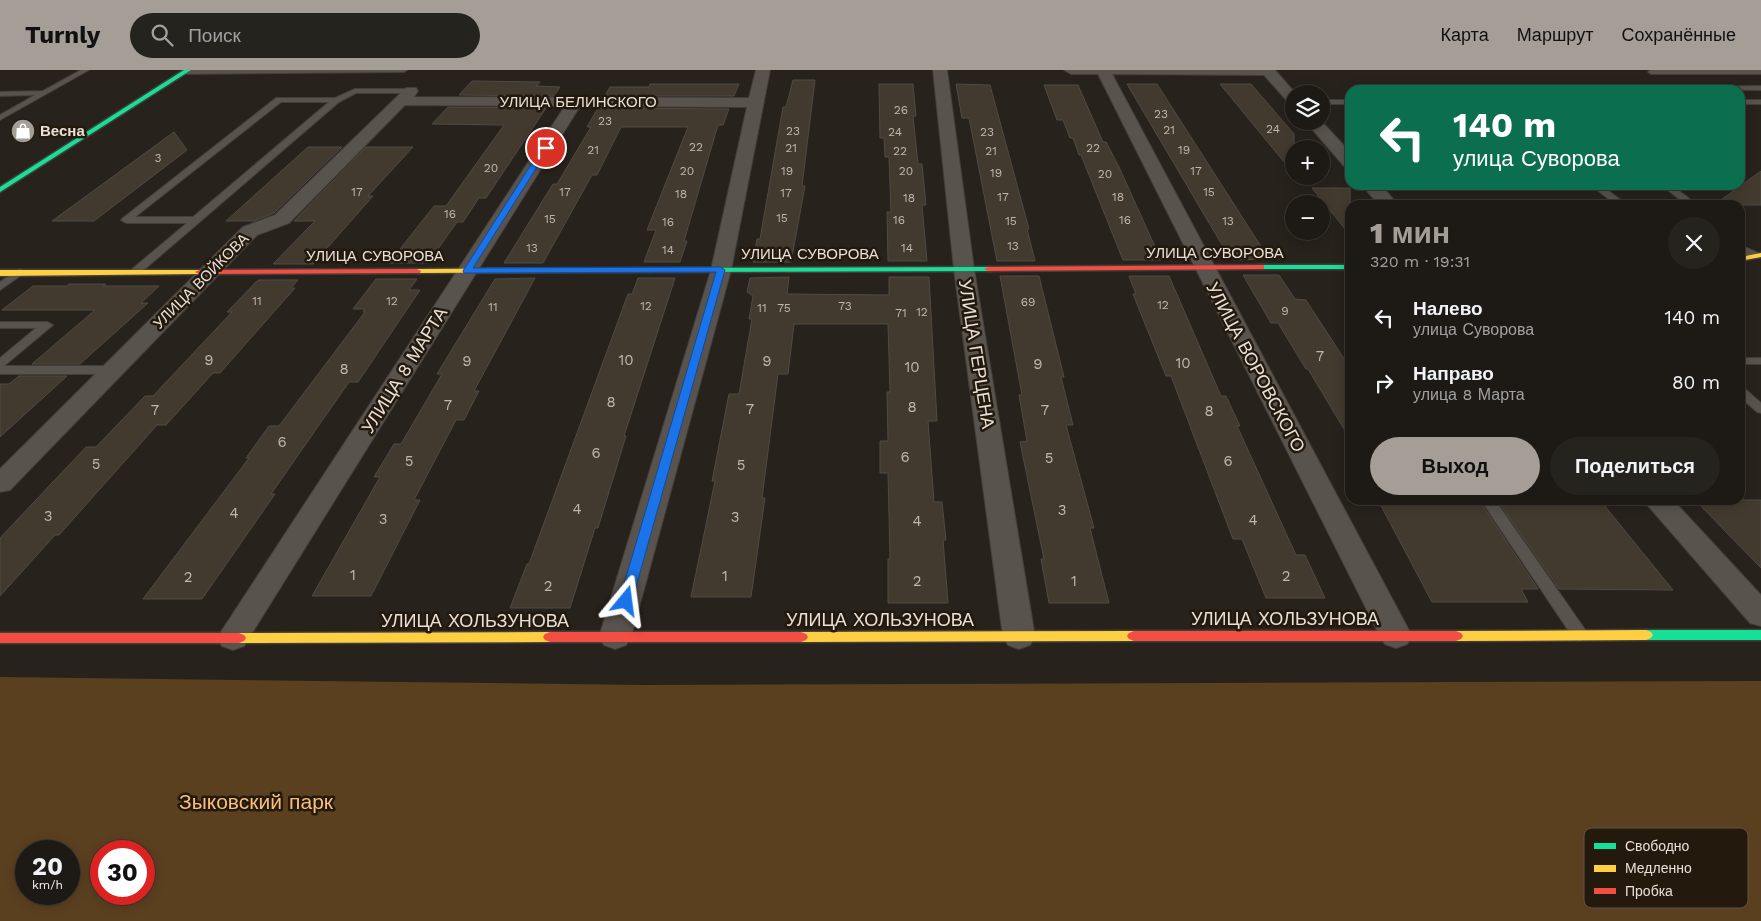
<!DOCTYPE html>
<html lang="ru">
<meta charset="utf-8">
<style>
body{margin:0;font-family:"Work Sans",sans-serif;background:#25231e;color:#f1f3f6;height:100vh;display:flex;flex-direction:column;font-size:19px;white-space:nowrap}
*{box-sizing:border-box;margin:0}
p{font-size:16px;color:#a0a1a0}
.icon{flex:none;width:28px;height:28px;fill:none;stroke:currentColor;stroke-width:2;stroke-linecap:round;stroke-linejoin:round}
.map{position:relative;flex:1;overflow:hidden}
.drawer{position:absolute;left:1345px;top:130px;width:400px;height:305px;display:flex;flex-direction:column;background:#1d1a15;border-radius:15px;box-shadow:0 2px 12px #0003,0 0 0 1px #3b3834}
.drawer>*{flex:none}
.banner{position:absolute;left:1345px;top:15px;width:400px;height:105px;border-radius:15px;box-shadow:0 2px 12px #0003,0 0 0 1px #3b3834;background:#0b6e4f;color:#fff;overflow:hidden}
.buttons{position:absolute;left:1285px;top:15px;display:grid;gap:10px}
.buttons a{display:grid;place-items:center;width:45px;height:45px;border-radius:50%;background:#1d1a15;box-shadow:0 2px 12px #0003,0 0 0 1px #3b3834;font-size:25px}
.speed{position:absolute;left:15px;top:770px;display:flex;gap:10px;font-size:25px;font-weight:700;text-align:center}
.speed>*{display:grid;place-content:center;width:65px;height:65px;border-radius:50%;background:#1d1a15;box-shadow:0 2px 12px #0003,0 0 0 1px #3b3834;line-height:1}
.speed small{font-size:12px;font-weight:400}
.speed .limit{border:8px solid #d22;background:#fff;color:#111}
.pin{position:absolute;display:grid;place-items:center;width:42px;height:42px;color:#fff;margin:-21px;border:2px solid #fff;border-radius:50%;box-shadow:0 1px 5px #0007}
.me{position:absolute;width:55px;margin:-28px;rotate:16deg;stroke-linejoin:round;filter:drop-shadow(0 0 4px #0008)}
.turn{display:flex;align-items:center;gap:18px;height:105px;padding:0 25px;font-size:22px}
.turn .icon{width:65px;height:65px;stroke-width:2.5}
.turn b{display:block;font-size:35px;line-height:42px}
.round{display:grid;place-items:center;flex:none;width:52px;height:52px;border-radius:26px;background:#25231e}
.headline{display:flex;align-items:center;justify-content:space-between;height:85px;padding:0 25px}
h1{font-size:30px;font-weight:800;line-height:38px;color:#a49e97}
.cta{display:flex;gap:10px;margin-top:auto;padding:10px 25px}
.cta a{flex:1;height:58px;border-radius:30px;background:#a49e97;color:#111;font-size:20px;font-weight:800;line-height:58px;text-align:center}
.cta a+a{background:#25231e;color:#f1f3f6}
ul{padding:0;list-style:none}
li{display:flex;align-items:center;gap:15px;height:65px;padding:0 25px}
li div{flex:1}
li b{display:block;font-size:19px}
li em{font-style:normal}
header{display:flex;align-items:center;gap:30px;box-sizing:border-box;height:70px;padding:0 25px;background:#a49e97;color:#111}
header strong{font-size:24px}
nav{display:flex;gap:28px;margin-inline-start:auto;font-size:18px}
.search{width:350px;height:45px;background:#25231e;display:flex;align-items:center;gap:12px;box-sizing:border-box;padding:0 18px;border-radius:28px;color:#a0a1a0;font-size:19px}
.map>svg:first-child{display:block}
.green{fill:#5b4020;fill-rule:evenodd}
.building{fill:#433a2f;stroke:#4f4a45}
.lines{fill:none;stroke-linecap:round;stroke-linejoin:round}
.lane-casing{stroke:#433e3a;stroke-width:2}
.street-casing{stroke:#433e3a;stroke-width:2}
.fast-casing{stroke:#433e3a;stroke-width:3}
.slow-casing{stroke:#433e3a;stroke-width:3}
.jam-casing{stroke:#433e3a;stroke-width:3}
.lane{fill:#59534e;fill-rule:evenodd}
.street{fill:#59534e;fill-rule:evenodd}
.fast{fill:#16e098;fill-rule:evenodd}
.slow{fill:#ffcf43;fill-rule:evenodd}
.jam{fill:#f24e42;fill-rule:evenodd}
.route{fill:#1a73e8;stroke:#114b97}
.labels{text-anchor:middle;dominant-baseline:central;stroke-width:5;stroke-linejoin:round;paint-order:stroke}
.far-number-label{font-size:12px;fill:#bfb6ae}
.far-street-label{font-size:15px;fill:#e8e0d9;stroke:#23190d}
.far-poi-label{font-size:15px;font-weight:bold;fill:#e8e0d9;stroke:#23190d;text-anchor:start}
.number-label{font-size:15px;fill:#bfb6ae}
.street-label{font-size:18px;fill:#e8e0d9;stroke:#23190d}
.near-park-label{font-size:21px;fill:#fabe7a;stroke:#23190d}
.key{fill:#23190d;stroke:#5e554a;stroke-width:1}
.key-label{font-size:14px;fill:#e8e0d9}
</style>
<header>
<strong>Turnly</strong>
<div class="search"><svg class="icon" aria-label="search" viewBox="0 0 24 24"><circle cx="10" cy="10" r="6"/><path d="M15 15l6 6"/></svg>Поиск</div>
<nav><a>Карта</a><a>Маршрут</a><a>Сохранённые</a></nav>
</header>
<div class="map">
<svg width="1761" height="851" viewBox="0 0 1761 851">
<rect width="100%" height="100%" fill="#27221c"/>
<!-- green -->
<path class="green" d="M0 607 643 615 1761 611V851H0ZM26 781H69V824H26ZM101 781H144V824H101Z"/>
<!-- building -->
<path class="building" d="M793 10H815L802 116H805L791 192H753L757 169H760L783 37H786Z
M472 11 540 12 536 16 560 17 554 26 459 25Z
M650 14H739L734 26H605L610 17H649Z
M879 14H913L916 46H913L918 94H922L926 135H922L927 191H888L887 142H891L889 87H885L884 68H880Z
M956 14 990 15 1029 159H1027L1035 191H997L969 48H962Z
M1127 14H1157L1269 189 1234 190 1232 185H1228Z
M1220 14H1251L1294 64V104Z
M1044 15H1078L1103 72H1106L1119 97 1161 190H1123L1081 85H1079L1073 68H1070L1063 50H1057Z
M448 37 546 38 486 128H479L463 152H457L428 193H389L434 136H446L504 55 432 54Z
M598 38 729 39 723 55H718L684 171H687L680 192H644L656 160H647L688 57H621L597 105H592L543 193H504L553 114H557L591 57H587Z
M174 62 187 80 94 151H52Z
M308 77H342L274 143 254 151H226Z
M366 77H413L368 126H373L313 194H273L315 151H294Z
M1761 101V135H1714Z
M1312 118H1350V165Z
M1243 205H1279L1295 229 1306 230 1350 298V369L1308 299H1306L1278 253H1271Z
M1000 206H1039L1064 307H1061L1073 355H1066L1094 458H1090L1109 533H1049L1041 489H1044L1020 372 1027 371 1019 325H1022Z
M1129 206H1169L1221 326H1226L1240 356H1237L1296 485H1305L1325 528H1266L1242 469H1233L1171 306H1166L1133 224H1136Z
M789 207 787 224 889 225V207H929L937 351H928L934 432H942L946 470H943L948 533H888V489H890L888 403H880V371H888L887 322H890L888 254H794L788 304H778L762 428H765L751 527H691L715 411H712L729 324H739L752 249H749L753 226 747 222 750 208Z
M535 208 474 321H479L464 350H456L414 430H420L371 526H312L380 407H374L394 374H401L442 304H437L495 209Z
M638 208H675L624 366H626L598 458H595L570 538H510L527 494H529L628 224H632Z
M376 209H417L409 220H420L358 312H349L271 424H275L202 529H143L249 388H246L269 356H279L365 242H363L365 239H353Z
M258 210H298L291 218H295L220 303H213L166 355H157L59 465H55L0 526V468L86 377H96L145 326H153L232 242H227Z
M69 214H106L103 216H159L141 233H148L80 294H32L95 240H2L33 216H67Z
M19 306H67L0 367V314H9Z
M1378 430H1479L1538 519H1521L1528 532H1432Z
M1497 430H1600L1673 520 1559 519Z
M1695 430H1761V498Z"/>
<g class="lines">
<!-- lane casing -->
<g class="lane-casing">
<path id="lane" d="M81 0H89L0 50V45L35 25 0 26V22L43 21Z
M407 0 404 2 185 4 182 2 185 0Z
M1651 0H1761V4H1651L1648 2Z
M1761 16V20L1633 19 1637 17Z
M355 19H411L415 21 411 23H356L339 32 139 204H131V200L187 153H126L121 150 123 148 276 28H335ZM281 32H329L193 147H135Z
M1321 30H1350V34H1321Z
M1740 30H1761V34H1740Z
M1591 115H1601L1627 135H1616Z
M1661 115H1671L1698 135H1687Z
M1740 175 1761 184V187L1753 188 1740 182Z
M19 199 23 200V204L0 220V212Z
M0 252H47L53 255 4 296H113L119 300 113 304H0V288L36 258H0Z
M1740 288H1761V294H1740Z
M1740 317 1744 318 1761 333V343L1757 342 1740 327Z
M1481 430H1495L1586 561 1588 565 1586 569 1580 571 1574 569Z"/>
</g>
<!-- street casing -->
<g class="street-casing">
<path id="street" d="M756 0H770L731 200 631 567 626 575 615 579 604 575 599 567 711 200 747 37 580 36 244 576 233 580 222 576 217 568 565 36 405 35 289 153 257 165 10 420 0 422V399L243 157 275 145 406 18H416L418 21 414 27 749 28Z
M933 0H947L974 199 1035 567 1030 575 1019 579 1008 575 1003 567 954 199Z
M1064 0H1275L1296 24H1294V34L1289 33 1264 5 1112 4 1412 566 1407 574 1396 578 1385 574 1380 566 1098 4H1071Z
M1305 51H1321L1350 82V97L1344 96Z
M1362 115H1381L1398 135H1379Z
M1643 430H1673L1761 525V556L1750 553Z"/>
</g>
<!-- fast casing -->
<g class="fast-casing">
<path id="fast" d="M184 0H191L0 122V117Z
M1258 195H1350V199H1258Z
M988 197H991V201L647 202 643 200 647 198Z
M1646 560H1761V570H1646L1641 568 1639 565 1641 562Z"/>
</g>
<!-- slow casing -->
<g class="slow-casing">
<path id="slow" d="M1761 183V187L1740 191V187Z
M647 198H650V202L417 203 413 201 417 199Z
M0 200H199L203 202 199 204 0 206Z
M1646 560 1651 562 1653 565 1651 568 1646 570 1456 571 1451 569 1449 566 1451 563 1456 561Z
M1134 561 1139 563 1141 566 1139 569 1134 571 801 572 796 570 794 567 796 564 801 562Z
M550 562 555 564 557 567 555 570 550 572 239 573 234 571 232 568 234 565 239 563Z"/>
</g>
<!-- jam casing -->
<g class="jam-casing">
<path id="jam" d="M1261 195H1264V199L988 201 984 199 988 197Z
M417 199 421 201 420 203 199 204 195 202 199 200Z
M1134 561H1456L1461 563 1463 566 1461 569 1456 571H1134L1129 569 1127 566 1129 563Z
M550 562H801L806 564 808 567 806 570 801 572H550L545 570 543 567 545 564Z
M0 563H239L244 565 246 568 244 571 239 573H0Z"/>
</g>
<!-- lane -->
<use href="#lane" class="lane"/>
<!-- street -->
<use href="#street" class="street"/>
<!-- fast -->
<use href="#fast" class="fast"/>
<!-- slow -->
<use href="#slow" class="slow"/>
<!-- jam -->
<use href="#jam" class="jam"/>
</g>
<!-- route -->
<path class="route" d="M543 76 549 78 473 198 721 197 725 200 632 531 630 534H621L619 531 716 202 464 203 463 201Z"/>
<!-- icons -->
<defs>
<g id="shop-disc" transform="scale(1.25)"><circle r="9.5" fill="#a49e97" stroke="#23190d"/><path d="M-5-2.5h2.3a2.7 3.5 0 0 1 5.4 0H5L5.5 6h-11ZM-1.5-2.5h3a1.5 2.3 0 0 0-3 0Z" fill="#fff"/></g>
</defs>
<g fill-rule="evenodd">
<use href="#shop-disc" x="23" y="61"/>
</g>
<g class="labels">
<!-- far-number labels -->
<g class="far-number-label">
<text x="901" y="40">26</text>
<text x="1161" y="44">23</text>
<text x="605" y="51">23</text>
<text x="1273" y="59">24</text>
<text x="1169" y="60">21</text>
<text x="793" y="61">23</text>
<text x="895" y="62">24</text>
<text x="987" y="62">23</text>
<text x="696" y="77">22</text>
<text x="791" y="78">21</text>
<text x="1093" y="78">22</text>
<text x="593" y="80">21</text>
<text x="1184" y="80">19</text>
<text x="900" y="81">22</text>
<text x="991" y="81">21</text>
<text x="158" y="88">3</text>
<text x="491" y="98">20</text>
<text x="687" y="101">20</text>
<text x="787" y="101">19</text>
<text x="906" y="101">20</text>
<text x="1196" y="101">17</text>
<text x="996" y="103">19</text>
<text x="1105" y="104">20</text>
<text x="357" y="122">17</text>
<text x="565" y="122">17</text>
<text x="1209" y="122">15</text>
<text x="786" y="123">17</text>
<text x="681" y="124">18</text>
<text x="1003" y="127">17</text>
<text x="1118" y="127">18</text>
<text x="909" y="128">18</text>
<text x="450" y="144">16</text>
<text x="782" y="148">15</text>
<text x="550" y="149">15</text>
<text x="899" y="150">16</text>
<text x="1125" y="150">16</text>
<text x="1011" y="151">15</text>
<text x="1228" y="151">13</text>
<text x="668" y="152">16</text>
<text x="1013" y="176">13</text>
<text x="532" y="178">13</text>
<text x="907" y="178">14</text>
<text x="668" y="180">14</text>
<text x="257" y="231">11</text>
<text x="392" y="231">12</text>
<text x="1028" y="232">69</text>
<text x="1163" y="235">12</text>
<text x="646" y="236">12</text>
<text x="845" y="236">73</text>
<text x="493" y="237">11</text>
<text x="762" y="238">11</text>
<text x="784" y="238">75</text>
<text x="1285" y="241">9</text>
<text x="922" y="242">12</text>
<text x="901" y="243">71</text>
</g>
<!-- far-street labels -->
<g class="far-street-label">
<text x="578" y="32">УЛИЦА БЕЛИНСКОГО</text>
<text x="1215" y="183">УЛИЦА СУВОРОВА</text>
<text x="810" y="184">УЛИЦА СУВОРОВА</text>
<text x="375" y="186">УЛИЦА СУВОРОВА</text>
<text transform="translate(201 211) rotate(-45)">УЛИЦА ВОЙКОВА</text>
</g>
<!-- far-poi labels -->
<g class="far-poi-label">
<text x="40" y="61">Весна</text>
</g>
<!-- number labels -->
<g class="number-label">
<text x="1320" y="286">7</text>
<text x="209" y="290">9</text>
<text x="626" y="290">10</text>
<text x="467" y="291">9</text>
<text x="767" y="291">9</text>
<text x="1183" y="293">10</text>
<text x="1038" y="294">9</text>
<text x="912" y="297">10</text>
<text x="344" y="299">8</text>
<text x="611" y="332">8</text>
<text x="448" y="335">7</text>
<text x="912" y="337">8</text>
<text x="750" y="339">7</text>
<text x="155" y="340">7</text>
<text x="1045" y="340">7</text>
<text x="1209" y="341">8</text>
<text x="282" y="372">6</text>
<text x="596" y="383">6</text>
<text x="905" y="387">6</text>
<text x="1049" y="388">5</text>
<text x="409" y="391">5</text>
<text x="1228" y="391">6</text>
<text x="96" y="394">5</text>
<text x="741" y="395">5</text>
<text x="577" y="439">4</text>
<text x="1062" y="440">3</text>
<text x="234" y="443">4</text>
<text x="48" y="446">3</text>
<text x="735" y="447">3</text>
<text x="383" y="449">3</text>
<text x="1253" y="450">4</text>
<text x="917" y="451">4</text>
<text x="353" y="505">1</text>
<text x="725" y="506">1</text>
<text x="1286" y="506">2</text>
<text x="188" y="507">2</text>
<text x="917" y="511">2</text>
<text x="1074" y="511">1</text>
<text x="548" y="516">2</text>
</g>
<!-- street labels -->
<g class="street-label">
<text transform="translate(977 284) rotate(81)">УЛИЦА ГЕРЦЕНА</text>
<text transform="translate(1256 297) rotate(62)">УЛИЦА ВОРОВСКОГО</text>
<text transform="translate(404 300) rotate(-58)">УЛИЦА 8 МАРТА</text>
<text x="1285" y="548">УЛИЦА ХОЛЬЗУНОВА</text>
<text x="880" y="549">УЛИЦА ХОЛЬЗУНОВА</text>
<text x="475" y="550">УЛИЦА ХОЛЬЗУНОВА</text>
</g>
<!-- near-park labels -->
<g class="near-park-label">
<text x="256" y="731">Зыковский парк</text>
</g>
</g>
<!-- legend -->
<rect x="1584" y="758" width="164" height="80" rx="8" class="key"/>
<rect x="1594" y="773" width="22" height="6" fill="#16e098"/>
<rect x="1594" y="795" width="22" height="7" fill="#ffcf43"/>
<rect x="1594" y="818" width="22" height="6" fill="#f24e42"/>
<g class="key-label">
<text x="1625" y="781">Свободно</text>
<text x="1625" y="803">Медленно</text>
<text x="1625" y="826">Пробка</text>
</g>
</svg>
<div class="buttons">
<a><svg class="icon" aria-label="layers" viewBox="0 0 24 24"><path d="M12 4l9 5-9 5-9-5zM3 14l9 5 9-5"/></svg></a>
<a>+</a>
<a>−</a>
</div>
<div class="speed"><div>20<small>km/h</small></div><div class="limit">30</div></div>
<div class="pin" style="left:546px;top:78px;background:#d93025"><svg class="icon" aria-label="arrive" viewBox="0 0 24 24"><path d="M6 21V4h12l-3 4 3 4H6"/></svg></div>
<svg class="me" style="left:626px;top:531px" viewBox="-20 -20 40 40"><path d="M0-17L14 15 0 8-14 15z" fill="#1a73e8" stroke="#fff" stroke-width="4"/></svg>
<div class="banner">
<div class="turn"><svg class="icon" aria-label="left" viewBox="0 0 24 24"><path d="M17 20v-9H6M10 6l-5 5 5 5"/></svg><div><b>140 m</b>улица Суворова</div></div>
</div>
<section class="drawer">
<div class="headline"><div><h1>1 мин</h1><p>320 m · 19:31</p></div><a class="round"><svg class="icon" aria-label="close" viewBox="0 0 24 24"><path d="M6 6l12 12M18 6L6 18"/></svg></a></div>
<ul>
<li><svg class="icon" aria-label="left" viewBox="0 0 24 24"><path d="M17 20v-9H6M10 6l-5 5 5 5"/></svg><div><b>Налево</b><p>улица Суворова</p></div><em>140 m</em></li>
<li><svg class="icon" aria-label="right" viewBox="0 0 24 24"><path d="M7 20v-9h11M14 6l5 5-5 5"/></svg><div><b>Направо</b><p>улица 8 Марта</p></div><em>80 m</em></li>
</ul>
<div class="cta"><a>Выход</a><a>Поделиться</a></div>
</section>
</div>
